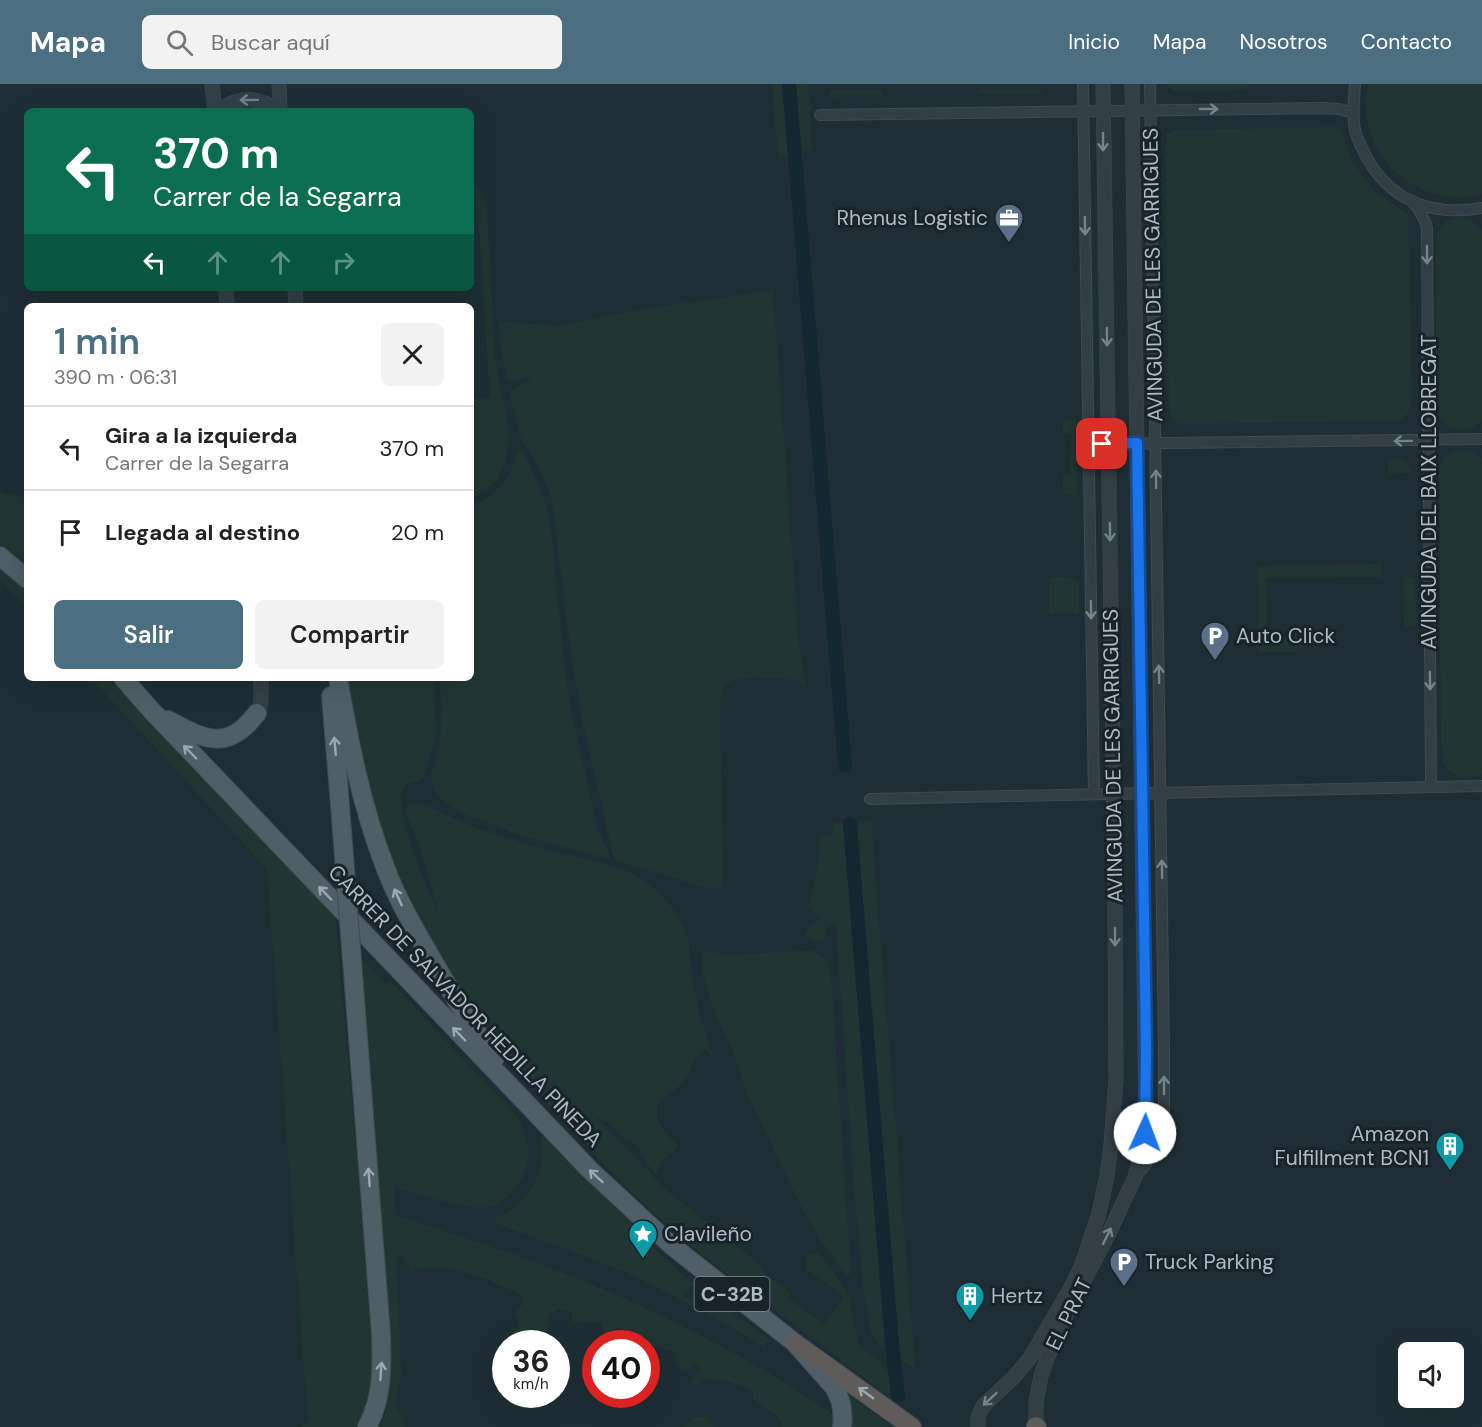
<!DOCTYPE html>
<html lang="es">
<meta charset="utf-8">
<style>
body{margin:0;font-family:"DM Sans",sans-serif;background:#f2f2f2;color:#222;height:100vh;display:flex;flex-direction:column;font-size:22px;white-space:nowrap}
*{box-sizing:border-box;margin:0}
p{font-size:20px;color:#767676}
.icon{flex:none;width:33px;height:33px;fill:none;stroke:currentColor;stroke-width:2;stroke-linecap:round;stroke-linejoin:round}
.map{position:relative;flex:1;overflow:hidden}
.side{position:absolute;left:24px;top:219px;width:450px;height:378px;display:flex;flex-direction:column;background:#fff;border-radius:9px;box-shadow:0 6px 24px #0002}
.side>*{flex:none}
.guide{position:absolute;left:24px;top:24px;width:450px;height:183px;border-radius:9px;box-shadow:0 6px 24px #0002;background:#0b6e4f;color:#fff;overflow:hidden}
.buttons{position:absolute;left:1398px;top:1258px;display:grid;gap:12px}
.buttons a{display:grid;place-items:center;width:66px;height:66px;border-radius:9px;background:#fff;box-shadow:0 6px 24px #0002;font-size:30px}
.speed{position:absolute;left:492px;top:1246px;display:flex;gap:12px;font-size:30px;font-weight:700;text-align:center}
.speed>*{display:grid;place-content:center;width:78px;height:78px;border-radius:50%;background:#fff;box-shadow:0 6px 24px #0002;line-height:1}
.speed small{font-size:15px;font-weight:400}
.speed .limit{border:9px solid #d22;background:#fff;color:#111}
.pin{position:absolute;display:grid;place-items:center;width:51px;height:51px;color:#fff;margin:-26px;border-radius:12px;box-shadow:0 3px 9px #0006}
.me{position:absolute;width:66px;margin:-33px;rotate:2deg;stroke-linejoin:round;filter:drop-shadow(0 0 4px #0008)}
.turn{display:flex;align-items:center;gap:21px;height:126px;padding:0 30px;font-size:27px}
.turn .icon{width:78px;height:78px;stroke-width:2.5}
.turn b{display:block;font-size:42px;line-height:51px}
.lanes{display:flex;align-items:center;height:57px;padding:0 30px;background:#0003;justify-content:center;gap:30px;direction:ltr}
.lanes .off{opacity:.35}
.round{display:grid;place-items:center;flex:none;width:63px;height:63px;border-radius:9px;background:#f2f2f2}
.summary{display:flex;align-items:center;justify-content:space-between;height:102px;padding:0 30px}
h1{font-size:36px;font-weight:600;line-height:45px;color:#4b6e81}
.action{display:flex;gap:12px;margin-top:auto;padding:12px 30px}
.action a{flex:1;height:69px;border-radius:9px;background:#4b6e81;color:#fff;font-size:24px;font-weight:600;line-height:69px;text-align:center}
.action a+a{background:#f2f2f2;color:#222}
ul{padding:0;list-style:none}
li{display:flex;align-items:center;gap:18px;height:84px;padding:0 30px;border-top:2px solid #e0e0e0}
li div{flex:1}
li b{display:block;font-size:22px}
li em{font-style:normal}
header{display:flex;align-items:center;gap:36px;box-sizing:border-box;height:84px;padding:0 30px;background:#4b6e81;color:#fff}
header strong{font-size:28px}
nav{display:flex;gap:33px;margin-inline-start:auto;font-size:21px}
.search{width:420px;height:54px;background:#f2f2f2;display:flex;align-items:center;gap:15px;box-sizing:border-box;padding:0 21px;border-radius:9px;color:#767676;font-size:22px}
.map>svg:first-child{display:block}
.green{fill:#213633}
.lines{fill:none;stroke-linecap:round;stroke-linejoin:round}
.canal{stroke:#132731;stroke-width:14}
.minor-casing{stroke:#3f4b52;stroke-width:12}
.tertiary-casing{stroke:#3f4b52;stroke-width:15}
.primary-casing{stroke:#3f4b52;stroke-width:20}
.trunk-casing{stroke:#3d4a50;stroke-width:20}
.minor{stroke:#323f45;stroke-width:10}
.tertiary{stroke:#323f45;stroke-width:14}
.primary{stroke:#505f66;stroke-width:18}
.trunk{stroke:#5e5c5a;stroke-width:18}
.primary-bridge-casing{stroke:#3f4b52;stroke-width:20;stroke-linecap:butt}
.primary-bridge{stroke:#505f66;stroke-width:18}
.oneway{stroke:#75838a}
.oneway2{stroke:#9aa9b0}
.oneway3{stroke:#9ca8ae}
.route-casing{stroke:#114b97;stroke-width:15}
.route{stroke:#1a73e8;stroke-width:10}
.labels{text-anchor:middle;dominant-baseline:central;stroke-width:6;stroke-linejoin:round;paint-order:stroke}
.shield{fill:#18242a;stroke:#808e95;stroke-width:1.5}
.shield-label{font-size:20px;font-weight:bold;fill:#acbbc3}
.poi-label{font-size:21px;fill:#acbbc3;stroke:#18242a;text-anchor:start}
.street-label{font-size:21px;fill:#acbbc3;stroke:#18242a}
</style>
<header>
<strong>Mapa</strong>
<div class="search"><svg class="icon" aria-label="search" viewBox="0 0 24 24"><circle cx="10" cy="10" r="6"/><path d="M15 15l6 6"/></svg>Buscar aquí</div>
<nav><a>Inicio</a><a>Mapa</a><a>Nosotros</a><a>Contacto</a></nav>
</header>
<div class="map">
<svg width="1482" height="1343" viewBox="0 0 1482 1343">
<rect width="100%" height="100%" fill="#1f2e35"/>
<!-- green -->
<path class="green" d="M772 0H808L812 66 778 74Z
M1165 0H1247V6L1175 7 1168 4Z
M1368 0H1482V110C1466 115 1447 114 1432 109 1385 94 1358 49 1368 0Z
M981 4H1037L1040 5 1043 10H978Z
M831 6H879L882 7 883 12 828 13Z
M1334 43 1341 46 1353 78 1373 106 1408 130 1412 312C1410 325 1410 330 1399 337L1182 340 1174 337 1169 329 1165 60 1167 50 1173 46Z
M471 101 479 104 484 112 487 127 496 283 507 332 509 347 508 363 506 376 498 394 487 405 471 413V315L490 313 476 105H471Z
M1460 133 1471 136 1482 146V337C1471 349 1448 348 1439 332 1436 329 1436 322 1436 318V152C1441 140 1447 135 1460 133Z
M773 206 799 560 806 607 799 596C783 595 738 590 727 600 721 605 721 615 720 622L723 802 710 805 614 776 581 631 567 542 552 415 539 384 521 354 510 312C513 302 524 300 531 295L529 293 510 299 507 296 501 267 499 237 559 242 626 228Z
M1076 335 1077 411H1067L1063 408V391H1070L1071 351 1063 350V340L1067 336Z
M522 365 539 401 550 433 562 560 570 621 598 746 609 769 610 775 522 752 465 730 445 719 435 708 432 700 431 693 440 658 441 638 440 594H471V421C485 417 499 406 507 394 513 386 515 375 518 366Z
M1458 366C1467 366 1475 366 1482 374V690C1469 696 1451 694 1444 680 1442 675 1442 667 1441 661L1439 383 1444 373Z
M1388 375C1402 375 1408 374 1412 389L1388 390Z
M0 408 27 414V480L0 459Z
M1382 480V493L1266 494 1267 553H1297V568H1258L1257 482Z
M0 483 27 508V524L0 496Z
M1049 493H1067L1079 498V529H1049Z
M1403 493H1415L1416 542H1404Z
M91 594H109L335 831 355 1053 373 1275 372 1295 365 1324 366 1334 361 1343H301L309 1336 307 1328 267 785Z
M348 594H434L436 647 433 663 424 693 417 697 405 701C404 703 402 706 401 709 400 714 401 722 402 728 409 763 424 797 439 829L417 756 406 729 408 721 418 720 431 724 476 744 545 766 591 776 626 787 639 793 656 805 671 822 682 839 685 848 689 859V871L698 925 715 978 708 968 702 966 694 977 688 992 678 1003 657 1020V1036L668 1053 679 1060 675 1066 662 1077 656 1091 639 1069 640 1064 629 1055H625L609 1039 594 1032 648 1086 662 1103 761 1181 765 1190 791 1209 788 1214 824 1240 844 1213 807 1185 806 1175 811 1169 820 1170 849 1211 859 1263 877 1274 889 1289 891 1314 698 1167 656 1131 611 1088 543 1014 498 960 465 914 410 821 386 759 367 703Z
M871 737 913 1255 915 1285 880 1263 870 1246 864 1210 854 1105 836 841H826L825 856 815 857 804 851 812 840 820 834 807 823C817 800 819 779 818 754L832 750 834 738Z
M813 866 827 876 831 891 850 1174V1191L845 1190 818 1152 803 1126 746 1008 735 972 717 934 706 902 702 886 703 868 709 867 726 871Z
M357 869 386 900 390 897 520 1036C529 1059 534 1075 520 1097 513 1108 502 1120 489 1123 468 1127 416 1109 394 1103L396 1131C450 1149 503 1166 556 1186 654 1223 748 1273 835 1331L834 1343H782L781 1337 773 1329 753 1316V1307L730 1298 707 1294 698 1300 690 1301 694 1291 701 1286 695 1279 686 1286 676 1282 675 1268 643 1259 620 1243 605 1250 600 1239 572 1238V1228L560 1225 549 1230C550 1246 547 1249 535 1260H509L508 1251 519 1243 515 1228 523 1220 520 1210C489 1197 443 1173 411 1188L403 1173 397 1170 401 1288 396 1323 404 1335 406 1343H380L389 1316 391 1300 390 1259Z
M544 1051 640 1144 642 1153 693 1200 683 1211 694 1219 701 1211 695 1205 705 1209 769 1255 764 1264 730 1242 676 1213 625 1188 563 1164 497 1140 495 1134C501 1131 507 1129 512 1125 529 1114 540 1092 542 1072 543 1066 541 1059 540 1053Z
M848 1310 892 1343H849C851 1331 852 1322 848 1310Z
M694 1333H707L713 1342 718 1343H683Z"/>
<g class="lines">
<!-- canal -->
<path class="canal" d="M789 0 845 682
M850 740 892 1260 898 1311"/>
<!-- minor casing -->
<g class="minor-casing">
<path id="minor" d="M1083 0 1094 710
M1355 0C1354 15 1352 30 1355 46 1358 58 1364 69 1370 79 1395 120 1437 132 1482 124
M820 31 1324 24 1339 25 1354 29
M1412 117C1420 126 1424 133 1427 144L1431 703
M1089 360 1482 355
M870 715 1482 702
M1137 1091C1152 1075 1160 1056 1164 1035V967L1150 0"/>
</g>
<!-- tertiary casing -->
<g class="tertiary-casing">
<path id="tertiary" d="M212 0 215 27
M279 0 280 27
M220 27C238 11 260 13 278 27
M226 204 227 222
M295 204 296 222
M257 629 261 619V594
M978 1343V1333L983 1322 1014 1293 1030 1274 1070 1205 1081 1183 1098 1133 1107 1092 1111 1061 1116 997 1115 805 1103 0
M1036 1343V1317L1041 1292 1047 1275 1056 1251 1109 1149 1135 1093 1144 1062 1146 1037 1132 0"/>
</g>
<!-- primary casing -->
<g class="primary-casing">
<path id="primary" d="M0 472 27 495
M123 594 151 626 590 1086 671 1161 795 1259 834 1303C842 1316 844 1328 842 1343
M338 594C349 657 361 720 384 780 397 816 417 849 436 882 454 913 473 945 495 974
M331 612 340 721
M168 636C205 656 228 668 257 629
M354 902 381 1250C382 1282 383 1314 367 1343"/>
</g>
<!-- trunk casing -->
<g class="trunk-casing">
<path id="trunk" d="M795 1259 912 1343
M1036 1342 1037 1343"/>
</g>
<!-- minor -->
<use href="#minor" class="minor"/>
<!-- tertiary -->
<use href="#tertiary" class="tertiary"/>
<!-- primary -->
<use href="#primary" class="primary"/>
<!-- trunk -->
<use href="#trunk" class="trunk"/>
<!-- primary-bridge casing -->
<g class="primary-bridge-casing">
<path id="primary-bridge" d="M340 721 354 902"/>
</g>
<!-- primary-bridge -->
<use href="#primary-bridge" class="primary-bridge"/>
</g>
<!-- one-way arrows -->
<defs><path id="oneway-shaft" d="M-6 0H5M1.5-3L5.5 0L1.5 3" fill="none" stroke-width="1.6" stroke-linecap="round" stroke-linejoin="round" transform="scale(1.5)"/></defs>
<g class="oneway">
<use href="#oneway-shaft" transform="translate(249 16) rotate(179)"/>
<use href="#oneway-shaft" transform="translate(1209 25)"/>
<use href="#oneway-shaft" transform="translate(1103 58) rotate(90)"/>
<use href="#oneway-shaft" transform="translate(1085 142) rotate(89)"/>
<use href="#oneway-shaft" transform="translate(1427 171) rotate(90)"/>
<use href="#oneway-shaft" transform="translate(1107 253) rotate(89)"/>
<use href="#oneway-shaft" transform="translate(1403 357) rotate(179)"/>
<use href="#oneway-shaft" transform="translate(1156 395) rotate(-91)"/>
<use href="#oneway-shaft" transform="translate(1110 448) rotate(89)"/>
<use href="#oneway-shaft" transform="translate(1091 526) rotate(89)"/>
<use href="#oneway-shaft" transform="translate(1159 590) rotate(-91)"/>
<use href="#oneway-shaft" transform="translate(1430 597) rotate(89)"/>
<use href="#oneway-shaft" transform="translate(1162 785) rotate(-91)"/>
<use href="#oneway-shaft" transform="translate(1115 853) rotate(90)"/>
<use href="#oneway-shaft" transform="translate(1164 1001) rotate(-90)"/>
<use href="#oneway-shaft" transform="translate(1107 1152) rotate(-64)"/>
<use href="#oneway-shaft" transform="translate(990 1315) rotate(137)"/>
</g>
<g class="oneway2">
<use href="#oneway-shaft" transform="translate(335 662) rotate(-95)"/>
<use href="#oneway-shaft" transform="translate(190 668) rotate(-134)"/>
<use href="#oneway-shaft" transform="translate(325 809) rotate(-134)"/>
<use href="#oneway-shaft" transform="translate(398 813) rotate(-114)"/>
<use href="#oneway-shaft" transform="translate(459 950) rotate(-134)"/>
<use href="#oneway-shaft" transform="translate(596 1092) rotate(-137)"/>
<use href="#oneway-shaft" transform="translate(369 1093) rotate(-94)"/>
<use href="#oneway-shaft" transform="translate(381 1287) rotate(-86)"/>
</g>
<use class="oneway3" href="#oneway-shaft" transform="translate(866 1309) rotate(-144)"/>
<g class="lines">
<!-- route casing -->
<g class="route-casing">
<path id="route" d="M1102 360 1137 359 1146 967 1145 1049"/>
</g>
<!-- route -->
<use href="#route" class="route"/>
</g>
<!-- icons -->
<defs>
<g id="office-pin" transform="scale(1.5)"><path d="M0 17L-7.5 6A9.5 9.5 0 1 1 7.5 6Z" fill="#5c6f8a" stroke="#18242a"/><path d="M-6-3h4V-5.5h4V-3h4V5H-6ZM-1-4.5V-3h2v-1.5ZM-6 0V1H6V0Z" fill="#fff"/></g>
<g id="parking-pin" transform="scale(1.5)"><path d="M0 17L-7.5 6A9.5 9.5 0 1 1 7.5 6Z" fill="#5c6f8a" stroke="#18242a"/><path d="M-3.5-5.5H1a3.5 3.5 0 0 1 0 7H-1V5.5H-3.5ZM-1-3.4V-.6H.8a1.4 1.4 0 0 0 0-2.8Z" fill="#fff"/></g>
<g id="building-pin" transform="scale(1.5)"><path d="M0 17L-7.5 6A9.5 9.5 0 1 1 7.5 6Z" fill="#0f9aa8" stroke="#18242a"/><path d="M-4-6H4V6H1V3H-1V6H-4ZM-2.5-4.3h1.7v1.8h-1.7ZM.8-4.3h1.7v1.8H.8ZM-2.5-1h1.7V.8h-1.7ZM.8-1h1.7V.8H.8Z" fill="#fff"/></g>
<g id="sight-pin" transform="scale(1.5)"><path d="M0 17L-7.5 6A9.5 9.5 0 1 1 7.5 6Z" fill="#0f9aa8" stroke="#18242a"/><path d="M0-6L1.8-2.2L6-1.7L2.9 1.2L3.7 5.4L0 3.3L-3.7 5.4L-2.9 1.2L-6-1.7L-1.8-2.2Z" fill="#fff"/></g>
</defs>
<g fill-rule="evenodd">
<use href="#office-pin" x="1009" y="134"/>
<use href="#parking-pin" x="1215" y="552"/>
<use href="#building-pin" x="1450" y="1062"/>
<use href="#sight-pin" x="643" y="1150"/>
<use href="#parking-pin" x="1124" y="1178"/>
<use href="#building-pin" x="970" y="1212"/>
</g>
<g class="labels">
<!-- shield labels -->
<rect class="shield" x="694.5" y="1193" width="75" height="34" rx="4.5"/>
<g class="shield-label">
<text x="732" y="1210">C-32B</text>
</g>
<!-- poi labels -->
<g class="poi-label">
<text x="988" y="134" text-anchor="end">Rhenus Logistic</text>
<text x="1236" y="552">Auto Click</text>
<text x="1429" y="1050" text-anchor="end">Amazon<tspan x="1429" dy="24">Fulfillment BCN1</tspan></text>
<text x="664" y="1150">Clavileño</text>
<text x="1145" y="1178">Truck Parking</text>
<text x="991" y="1212">Hertz</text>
</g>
<!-- street labels -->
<g class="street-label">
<text transform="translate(1153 191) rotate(-91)">AVINGUDA DE LES GARRIGUES</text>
<text transform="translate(1429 408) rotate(-90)">AVINGUDA DEL BAIX LLOBREGAT</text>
<text transform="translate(1113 672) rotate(-91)">AVINGUDA DE LES GARRIGUES</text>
<text transform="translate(465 922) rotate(46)">CARRER DE SALVADOR HEDILLA PINEDA</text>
<text transform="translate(1069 1230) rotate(-64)">EL PRAT</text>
</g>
</g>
</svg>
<div class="buttons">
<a><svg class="icon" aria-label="sound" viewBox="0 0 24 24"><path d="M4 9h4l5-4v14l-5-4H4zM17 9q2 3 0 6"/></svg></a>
</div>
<div class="speed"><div>36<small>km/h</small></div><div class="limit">40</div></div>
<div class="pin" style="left:1102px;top:360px;background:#d93025"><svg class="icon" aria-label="arrive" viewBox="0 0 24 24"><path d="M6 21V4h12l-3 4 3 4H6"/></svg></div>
<svg class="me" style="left:1145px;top:1049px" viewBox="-20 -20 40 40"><circle r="19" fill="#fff"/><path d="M0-13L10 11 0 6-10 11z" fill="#1a73e8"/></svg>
<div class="guide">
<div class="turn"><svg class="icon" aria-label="left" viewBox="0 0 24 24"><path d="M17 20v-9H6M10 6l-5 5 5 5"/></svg><div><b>370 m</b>Carrer de la Segarra</div></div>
<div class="lanes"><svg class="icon" aria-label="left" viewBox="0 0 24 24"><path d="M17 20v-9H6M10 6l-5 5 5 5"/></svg><svg class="icon off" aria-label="ahead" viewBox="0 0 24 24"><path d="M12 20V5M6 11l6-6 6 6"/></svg><svg class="icon off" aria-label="ahead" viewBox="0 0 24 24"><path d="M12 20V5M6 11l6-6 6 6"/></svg><svg class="icon off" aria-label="right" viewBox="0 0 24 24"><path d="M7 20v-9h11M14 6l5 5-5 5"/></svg></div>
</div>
<section class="side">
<div class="summary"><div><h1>1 min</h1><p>390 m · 06:31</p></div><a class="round"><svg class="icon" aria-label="close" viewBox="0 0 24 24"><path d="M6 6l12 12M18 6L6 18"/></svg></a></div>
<ul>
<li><svg class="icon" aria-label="left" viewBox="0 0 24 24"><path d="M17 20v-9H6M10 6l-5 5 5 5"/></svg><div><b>Gira a la izquierda</b><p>Carrer de la Segarra</p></div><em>370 m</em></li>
<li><svg class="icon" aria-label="arrive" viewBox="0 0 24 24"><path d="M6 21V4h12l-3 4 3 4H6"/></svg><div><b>Llegada al destino</b></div><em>20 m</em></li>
</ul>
<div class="action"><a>Salir</a><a>Compartir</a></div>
</section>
</div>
